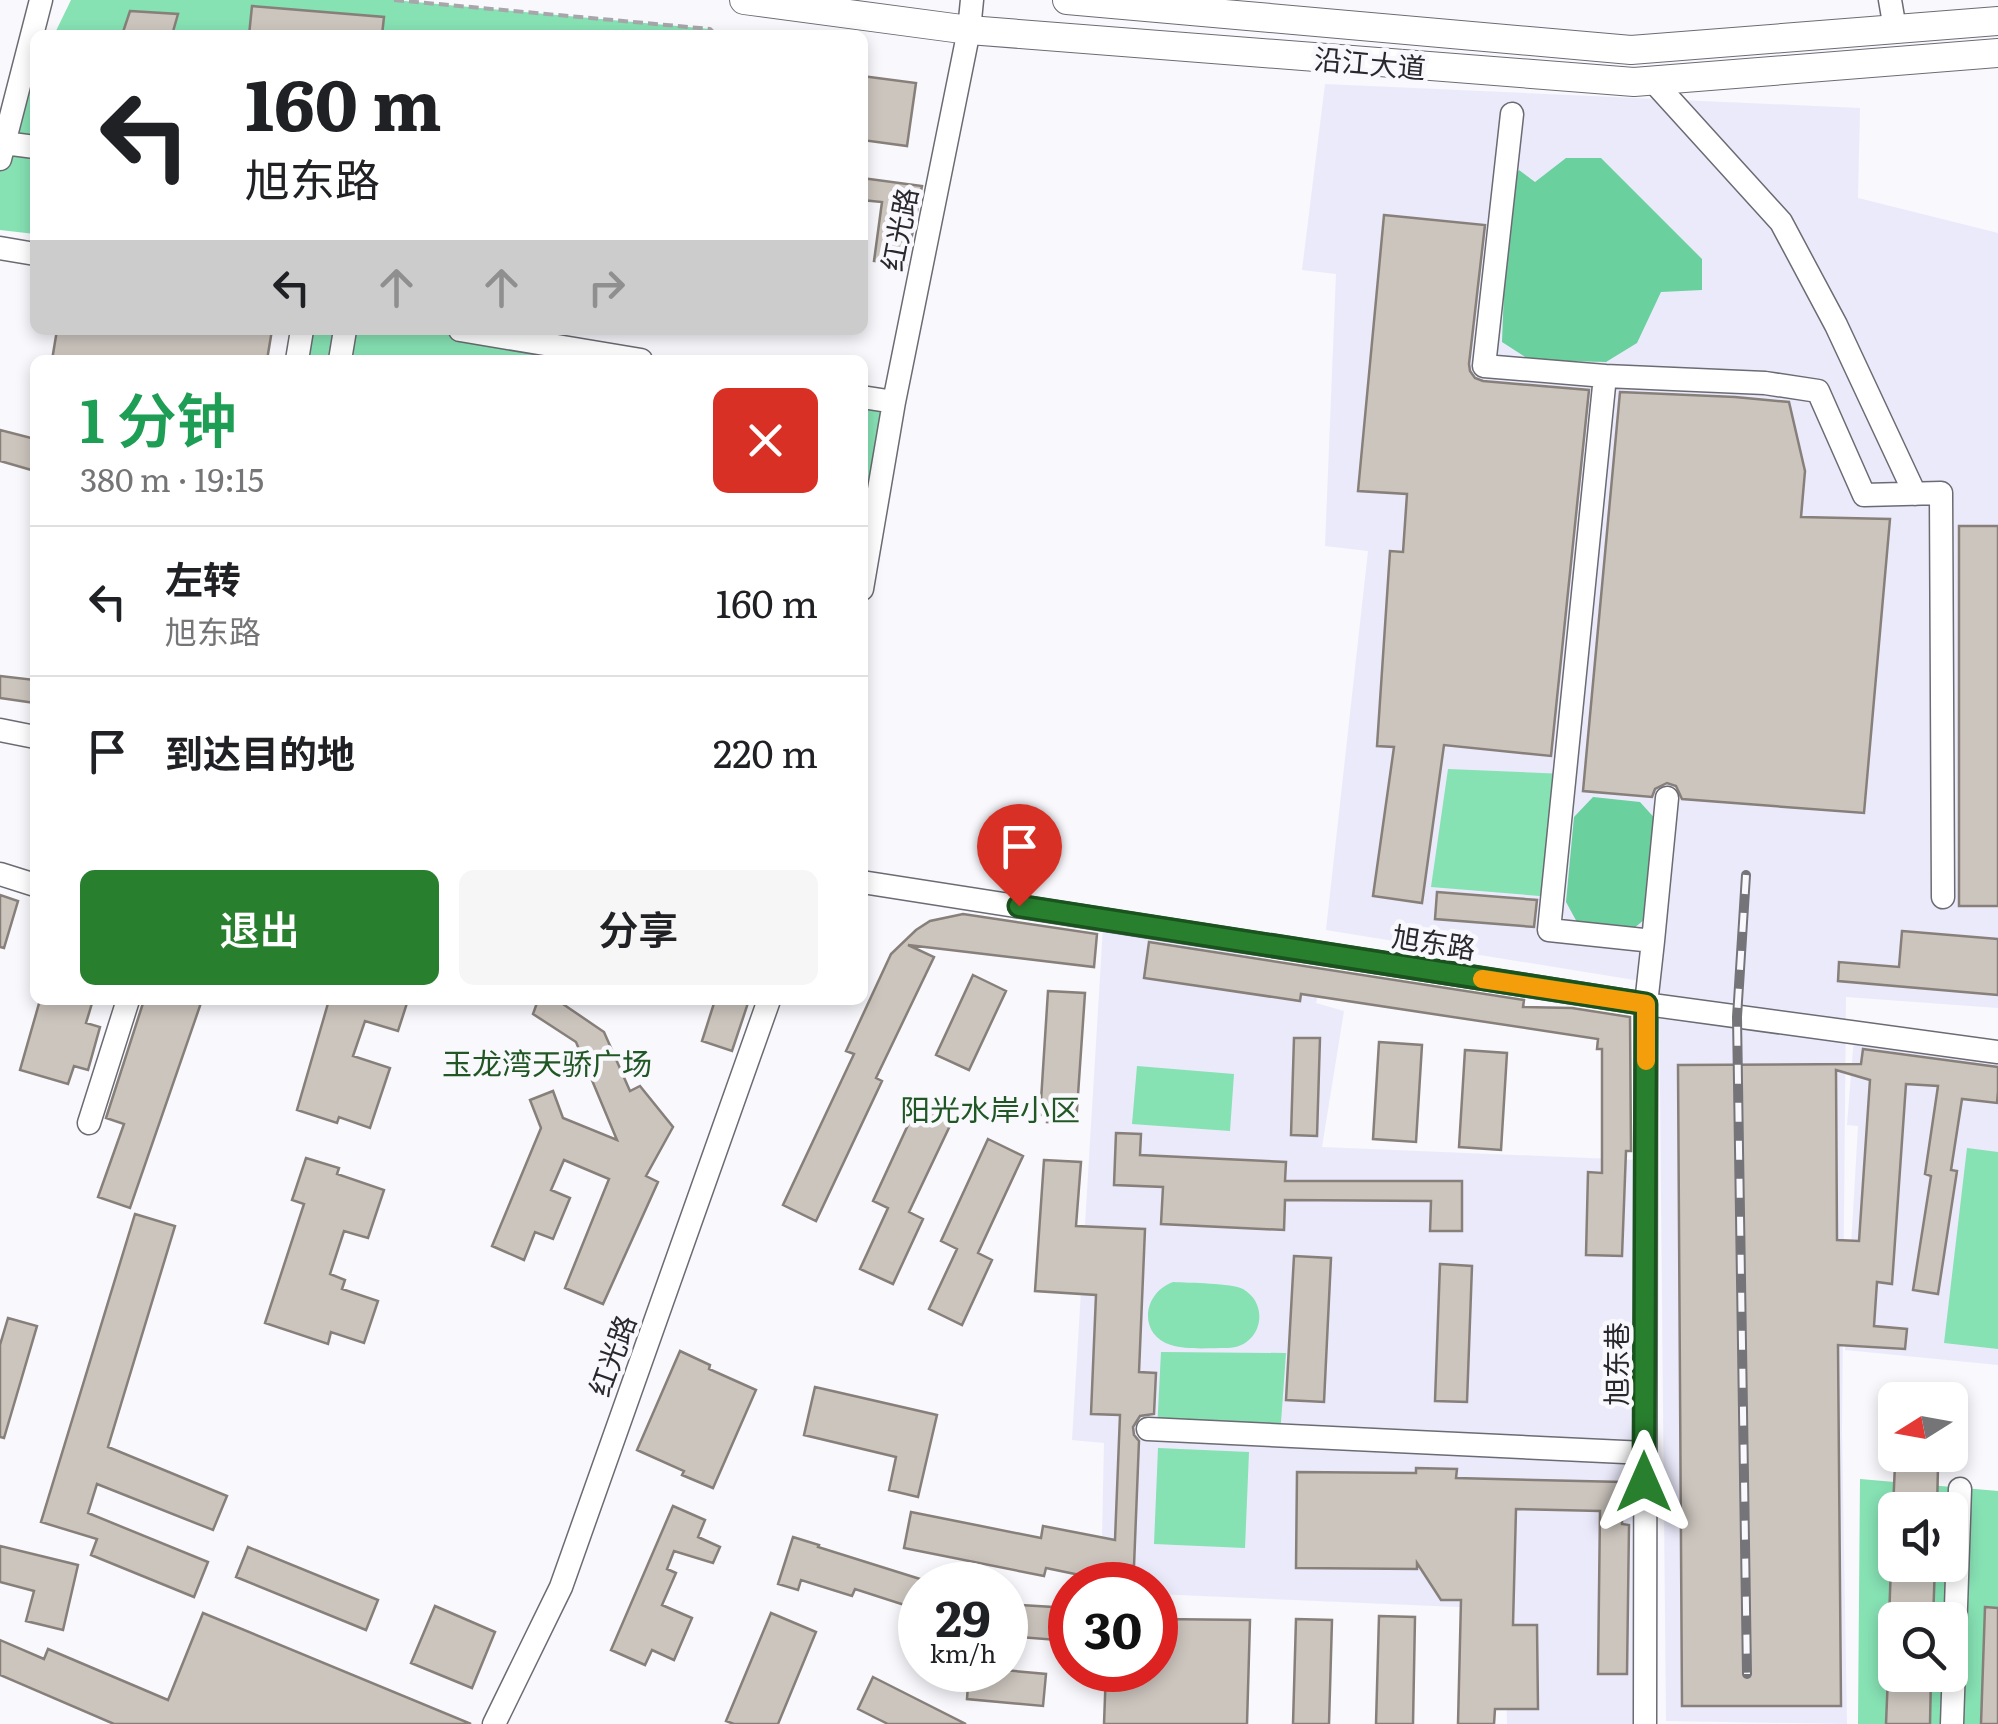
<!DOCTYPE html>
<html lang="zh">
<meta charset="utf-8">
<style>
body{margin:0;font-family:Literata,"Noto Sans SC",serif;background:#f6f6f6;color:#202124;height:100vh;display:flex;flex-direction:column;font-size:38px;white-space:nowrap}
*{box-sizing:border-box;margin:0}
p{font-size:32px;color:#757577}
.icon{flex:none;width:55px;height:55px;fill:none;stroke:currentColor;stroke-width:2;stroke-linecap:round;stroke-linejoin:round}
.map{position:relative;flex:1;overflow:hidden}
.sheet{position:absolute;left:30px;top:355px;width:838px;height:650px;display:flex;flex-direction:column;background:#fff;border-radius:15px;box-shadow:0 5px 15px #0003}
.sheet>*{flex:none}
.banner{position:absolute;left:30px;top:30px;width:838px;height:305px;border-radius:15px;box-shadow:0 5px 15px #0003;background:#fff;color:#202124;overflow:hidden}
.needle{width:65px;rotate:259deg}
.controls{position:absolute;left:1878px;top:1382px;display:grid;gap:20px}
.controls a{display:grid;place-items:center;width:90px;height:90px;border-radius:15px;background:#fff;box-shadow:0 5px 15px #0003;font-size:50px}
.speed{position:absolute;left:898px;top:1562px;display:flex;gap:20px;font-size:50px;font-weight:700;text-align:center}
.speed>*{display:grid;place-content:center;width:130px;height:130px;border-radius:50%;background:#fff;box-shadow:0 5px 15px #0003;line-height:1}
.speed small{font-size:25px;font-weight:400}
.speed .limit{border:15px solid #d22;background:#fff;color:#111}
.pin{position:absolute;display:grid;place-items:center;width:85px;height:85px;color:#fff;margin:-102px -42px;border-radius:50% 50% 50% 0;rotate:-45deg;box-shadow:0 0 10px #0007}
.pin .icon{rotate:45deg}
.me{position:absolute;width:110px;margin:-55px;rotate:0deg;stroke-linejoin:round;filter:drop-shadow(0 0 8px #0008)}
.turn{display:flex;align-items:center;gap:35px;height:210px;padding:0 50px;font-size:45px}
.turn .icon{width:130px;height:130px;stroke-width:2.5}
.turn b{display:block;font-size:70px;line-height:85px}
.lanes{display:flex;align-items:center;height:95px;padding:0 50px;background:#0003;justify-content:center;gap:50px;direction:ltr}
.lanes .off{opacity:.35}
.round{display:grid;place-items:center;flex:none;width:105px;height:105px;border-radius:15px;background:#f6f6f6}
.overview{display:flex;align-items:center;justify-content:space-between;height:170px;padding:0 50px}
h1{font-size:60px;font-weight:600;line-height:75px;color:#1e9e55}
.action{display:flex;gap:20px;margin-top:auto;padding:20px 50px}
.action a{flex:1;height:115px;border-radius:15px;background:#287f2e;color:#fff;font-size:40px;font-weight:600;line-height:115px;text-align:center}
.action a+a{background:#f6f6f6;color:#202124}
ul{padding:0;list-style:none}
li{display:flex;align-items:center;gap:30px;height:150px;padding:0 50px;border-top:2px solid #e0e0e0}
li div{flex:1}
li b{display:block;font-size:38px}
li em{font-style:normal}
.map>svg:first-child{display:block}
.built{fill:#eaeafb}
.green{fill:#86e1b3;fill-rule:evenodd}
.forest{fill:#69d09e}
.building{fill:#ccc5be;stroke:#877f79;stroke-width:2.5;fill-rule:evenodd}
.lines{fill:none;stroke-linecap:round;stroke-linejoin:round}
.minor-casing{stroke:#6b6b73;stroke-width:25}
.major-casing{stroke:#6b6b73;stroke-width:30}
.path{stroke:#a7a7ab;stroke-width:4;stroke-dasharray:10 5;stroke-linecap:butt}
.minor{stroke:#fff;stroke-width:22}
.major{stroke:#fff;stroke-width:28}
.rail-casing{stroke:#747479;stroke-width:10}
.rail{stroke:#f8f8fd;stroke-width:6;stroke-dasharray:19;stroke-linecap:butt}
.route-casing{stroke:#1a531e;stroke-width:25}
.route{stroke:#287f2e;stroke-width:18}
.slow{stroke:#f59e0b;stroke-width:18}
.labels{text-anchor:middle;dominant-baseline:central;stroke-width:9;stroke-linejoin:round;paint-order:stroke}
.street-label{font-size:28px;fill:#29292d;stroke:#f8f8fd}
.neighbourhood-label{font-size:30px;fill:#215724;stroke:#f8f8fd}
</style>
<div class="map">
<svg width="1998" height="1724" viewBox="0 0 1998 1724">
<rect width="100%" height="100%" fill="#f8f8fd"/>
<!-- built -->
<path class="built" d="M1325 84 1860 108 1858 198 1998 233V1008L1846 997 1842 1431 1847 1724 1666 1721 1659 984 1326 930 1368 551 1325 546 1336 274 1302 270Z
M1103 927 1324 970 1316 1003 1344 1011 1322 1147 1636 1160 1635 1724H1507L1504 1609 1155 1594V1585H1101L1104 1443 1072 1440Z
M1854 1037 1998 1059V1365L1845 1350 1858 1126 1847 1125Z"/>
<!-- green -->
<path class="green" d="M71 0H394L710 29 716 35H54Z
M35 76V234L0 230V159L4 143Z
M302 330H460L641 360H297Z
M863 397 894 402 863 589Z
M1448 769 1565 774 1552 897 1431 887Z
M1137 1066 1234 1074 1230 1131 1132 1124Z
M1967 1148 1998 1152V1349L1944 1343Z
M1173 1282C1189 1283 1232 1283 1243 1289 1272 1306 1260 1349 1226 1348 1209 1348 1187 1350 1171 1345 1139 1336 1141 1294 1173 1282Z
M1161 1352 1286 1353 1280 1436 1157 1430Z
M1158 1448 1249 1452 1245 1548 1154 1544Z
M1860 1479 1998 1491V1724H1858ZM1895 1510H1950V1565H1895ZM1895 1620H1950V1675H1895Z"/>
<!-- forest -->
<path class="forest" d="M1566 158H1601L1702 259V290L1661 292 1637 343 1606 362 1530 360 1502 342 1508 189 1519 170 1535 182Z
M1593 797 1640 802 1659 823 1651 914 1633 929 1578 924 1566 902 1574 817Z"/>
<!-- building -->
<path class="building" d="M252 6 384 17 382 35H249Z
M130 11 178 14 172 35H122Z
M862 76 916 83 907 146 862 140Z
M862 178 922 186 906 265 874 261 882 202 862 200Z
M1384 215 1485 225 1469 364 1470 371 1475 378 1483 381 1589 390 1551 756 1444 745 1422 903 1373 896 1394 747 1377 746 1390 551 1403 552 1407 494 1358 491Z
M57 330H272L267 360H52Z
M1620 392 1735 397 1789 402 1805 471 1801 517 1890 519 1864 813 1682 799 1676 786 1667 783 1655 789 1652 797 1583 791Z
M0 430 35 439V471L0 461Z
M1959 526H1998V906H1959Z
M0 676 35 680V703L0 698Z
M1437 892 1537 900 1534 927 1435 919Z
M0 895 18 901 4 948 0 947Z
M963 914 1097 934 1094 967 908 945 934 957 876 1078 882 1081 816 1221 783 1205 854 1054 846 1051 891 954 916 930 930 921Z
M1902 931 1998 939V995L1838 981 1839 962 1899 967Z
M1149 942 1524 1000 1523 1007 1572 1008 1630 1017 1631 1151H1626L1622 1256 1586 1255 1588 1172 1602 1173V1049H1597L1598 1039 1301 994 1300 1001 1144 978Z
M973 975 1006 991 969 1070 936 1055Z
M1048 991 1085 993 1076 1124 1047 1122 1048 1102 1040 1116Z
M40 1000H93L86 1023 100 1027 88 1070 74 1066 68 1084 20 1070Z
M144 1000H202L130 1208 98 1197 124 1124 106 1118Z
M329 1000H408L398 1031 365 1021 353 1056 390 1068 370 1128 339 1117 337 1123 297 1110Z
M538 1000H557L604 1032 630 1091 640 1086 673 1127 646 1176 658 1182 603 1304 565 1288 609 1179 564 1160 551 1190 570 1198 553 1239 535 1232 524 1260 492 1246 541 1128 530 1100 553 1091 563 1118 617 1140 576 1042 533 1014Z
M715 1000H749L732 1051 702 1041Z
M1294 1038H1320L1317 1136 1291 1135Z
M1379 1042 1422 1045 1416 1142 1373 1139Z
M1863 1049 1998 1067V1091L1997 1103 1962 1099 1951 1170 1957 1171 1938 1294 1913 1290 1931 1176 1925 1174 1938 1086 1906 1084 1892 1284 1877 1282 1874 1326 1907 1329 1905 1349 1838 1345 1841 1706H1682L1678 1065 1861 1064ZM1836 1070 1870 1080 1859 1241 1837 1240Z
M1465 1050 1507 1053 1501 1150 1459 1147Z
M920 1099 955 1115 909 1212 923 1219 893 1284 860 1269 888 1208 873 1201Z
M1116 1133 1141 1134 1140 1155 1286 1162 1285 1181H1462V1231H1430L1431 1201 1285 1200 1284 1230 1161 1224 1163 1187 1114 1185Z
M988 1139 1023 1156 978 1253 992 1260 962 1325 929 1309 957 1249 941 1241Z
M306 1158 339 1168 337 1174 384 1190 368 1238 344 1231 330 1274 345 1280 342 1289 378 1301 364 1343 331 1332 328 1344 265 1323 304 1204 292 1200Z
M1044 1160 1081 1162 1076 1226 1145 1229 1139 1372 1156 1373 1154 1414 1140 1416 1133 1427 1134 1435 1139 1441 1134 1566 1102 1565 1099 1579 1046 1568 1044 1576 904 1548 911 1512 1041 1538 1043 1526 1115 1540 1120 1415 1091 1414 1096 1295 1035 1291Z
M135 1214 175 1226 108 1447 227 1496 213 1530 97 1484 88 1513 208 1562 194 1597 91 1555 97 1539 41 1522Z
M1294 1256 1331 1258 1324 1402 1286 1400Z
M1440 1264 1472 1266 1467 1402 1435 1401Z
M8 1318 37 1326 4 1438 0 1437V1345Z
M680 1351 710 1365 709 1369 756 1390 713 1488 682 1475 684 1471 637 1450Z
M815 1387 937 1415 918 1497 889 1490 896 1457 804 1435Z
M1895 1464 1938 1466 1937 1510H1893Z
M1416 1468 1457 1469 1456 1478 1623 1482 1622 1524 1629 1525 1627 1674H1598L1600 1511 1516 1509 1513 1625H1537L1538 1709H1495L1494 1724H1458L1461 1600H1441L1417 1563V1569L1296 1568 1297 1472 1416 1473Z
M673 1506 705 1520 698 1537 720 1547 713 1563 674 1551 667 1569 676 1573 662 1605 692 1618 674 1660 652 1650 645 1665 611 1650Z
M793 1537 819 1545 818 1547 920 1579V1610L855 1589 852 1596 801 1580 798 1590 778 1584Z
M0 1546 78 1565 63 1630 26 1621 34 1591 0 1582Z
M248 1547 378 1600 366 1630 236 1577Z
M1891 1565H1935L1933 1620H1889Z
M1005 1604 1070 1608V1641L1005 1636Z
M435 1606 495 1632 472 1688 411 1663Z
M1985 1607 1998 1608V1724H1981Z
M203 1613 471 1724H114L0 1675V1640L44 1659 48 1649 168 1700Z
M771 1613 816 1632 778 1724H734L726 1721Z
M1379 1616 1415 1617 1413 1724H1376Z
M1158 1619 1250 1620 1247 1724H1104L1106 1670H1157Z
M1296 1619 1332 1620 1329 1724H1293Z
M969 1670H1004L1046 1674 1043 1706 967 1699Z
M1888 1675H1931L1930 1724H1886Z
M873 1677 966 1724H888L858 1709Z"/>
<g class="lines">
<!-- minor casing -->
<g class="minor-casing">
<path id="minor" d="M1890 0 1895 29
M1653 81 1781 222 1836 325 1915 494
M1512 114 1484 366 1605 376 1549 930 1653 941 1646 1004 1645 1724
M4 143 35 147
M0 159 41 0
M0 248 35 254
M460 330 641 360
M297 360 302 330
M340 360 345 330
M1605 376 1765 383 1818 391 1864 495 1941 493 1943 897
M862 397 894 402
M862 589 894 402 969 30 972 0
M0 730 35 737
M0 874 35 885
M862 882 1646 1004 1998 1052
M1653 941 1667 798
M89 1123 128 1000
M1148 1429 1645 1453
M494 1724 561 1587 769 1000
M1952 1724 1960 1489"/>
</g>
<!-- major casing -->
<g class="major-casing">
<path id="major" d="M744 0 969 30 1634 82 1998 53
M1067 0 1631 50 1998 21"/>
</g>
<!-- path -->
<path class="path" d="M394 0 710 29 716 35"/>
<!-- minor -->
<use href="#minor" class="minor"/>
<!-- major -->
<use href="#major" class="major"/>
<!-- rail casing -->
<g class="rail-casing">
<path id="rail" d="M1746 875 1737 1017 1747 1674"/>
</g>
<!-- rail -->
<use href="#rail" class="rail"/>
</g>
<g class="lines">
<!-- route casing -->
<g class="route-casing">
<path id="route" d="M1019 906 1646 1004 1644 1482"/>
</g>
<!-- route -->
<use href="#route" class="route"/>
<!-- slow -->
<path class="slow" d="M1482 979 1646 1004V1061"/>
</g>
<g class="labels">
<!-- street labels -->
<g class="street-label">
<text transform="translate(1370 62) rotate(5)">沿江大道</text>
<text transform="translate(898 229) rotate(-79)">红光路</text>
<text transform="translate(1434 941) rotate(9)">旭东路</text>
<text transform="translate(611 1355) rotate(-70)">红光路</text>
<text transform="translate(1615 1364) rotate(-90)">旭东巷</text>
</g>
<!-- neighbourhood labels -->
<g class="neighbourhood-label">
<text x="547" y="1062">玉龙湾天骄广场</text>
<text x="990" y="1108">阳光水岸小区</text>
</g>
</g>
</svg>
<div class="controls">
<a><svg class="needle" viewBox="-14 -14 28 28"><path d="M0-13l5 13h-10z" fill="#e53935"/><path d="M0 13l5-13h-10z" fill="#757577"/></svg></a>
<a><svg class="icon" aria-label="sound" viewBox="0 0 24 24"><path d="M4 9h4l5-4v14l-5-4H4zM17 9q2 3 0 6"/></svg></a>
<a><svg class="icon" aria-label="search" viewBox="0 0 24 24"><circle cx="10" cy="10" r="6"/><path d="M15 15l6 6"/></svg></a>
</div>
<div class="speed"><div>29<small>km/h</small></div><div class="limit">30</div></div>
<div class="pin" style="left:1019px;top:906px;background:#d93025"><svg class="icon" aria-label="arrive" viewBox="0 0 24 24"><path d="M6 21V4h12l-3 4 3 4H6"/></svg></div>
<svg class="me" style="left:1644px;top:1482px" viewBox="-20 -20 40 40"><path d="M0-17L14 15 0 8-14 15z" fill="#287f2e" stroke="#fff" stroke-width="4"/></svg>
<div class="banner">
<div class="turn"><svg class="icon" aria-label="left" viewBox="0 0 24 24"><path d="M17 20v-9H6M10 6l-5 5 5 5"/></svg><div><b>160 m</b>旭东路</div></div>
<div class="lanes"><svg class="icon" aria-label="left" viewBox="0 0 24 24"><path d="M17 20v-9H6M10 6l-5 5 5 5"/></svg><svg class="icon off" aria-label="ahead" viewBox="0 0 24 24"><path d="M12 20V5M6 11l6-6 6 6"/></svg><svg class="icon off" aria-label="ahead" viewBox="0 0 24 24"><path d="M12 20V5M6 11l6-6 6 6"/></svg><svg class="icon off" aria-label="right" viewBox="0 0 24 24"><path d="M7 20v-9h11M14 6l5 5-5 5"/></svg></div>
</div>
<section class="sheet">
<div class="overview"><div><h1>1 分钟</h1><p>380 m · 19:15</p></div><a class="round" style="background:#d93025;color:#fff"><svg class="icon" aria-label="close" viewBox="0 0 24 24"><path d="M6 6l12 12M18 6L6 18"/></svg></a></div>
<ul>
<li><svg class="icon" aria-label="left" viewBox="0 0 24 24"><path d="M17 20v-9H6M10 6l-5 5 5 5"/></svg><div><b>左转</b><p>旭东路</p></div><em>160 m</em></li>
<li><svg class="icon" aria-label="arrive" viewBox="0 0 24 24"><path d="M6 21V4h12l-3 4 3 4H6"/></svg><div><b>到达目的地</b></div><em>220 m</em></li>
</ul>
<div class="action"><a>退出</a><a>分享</a></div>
</section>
</div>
